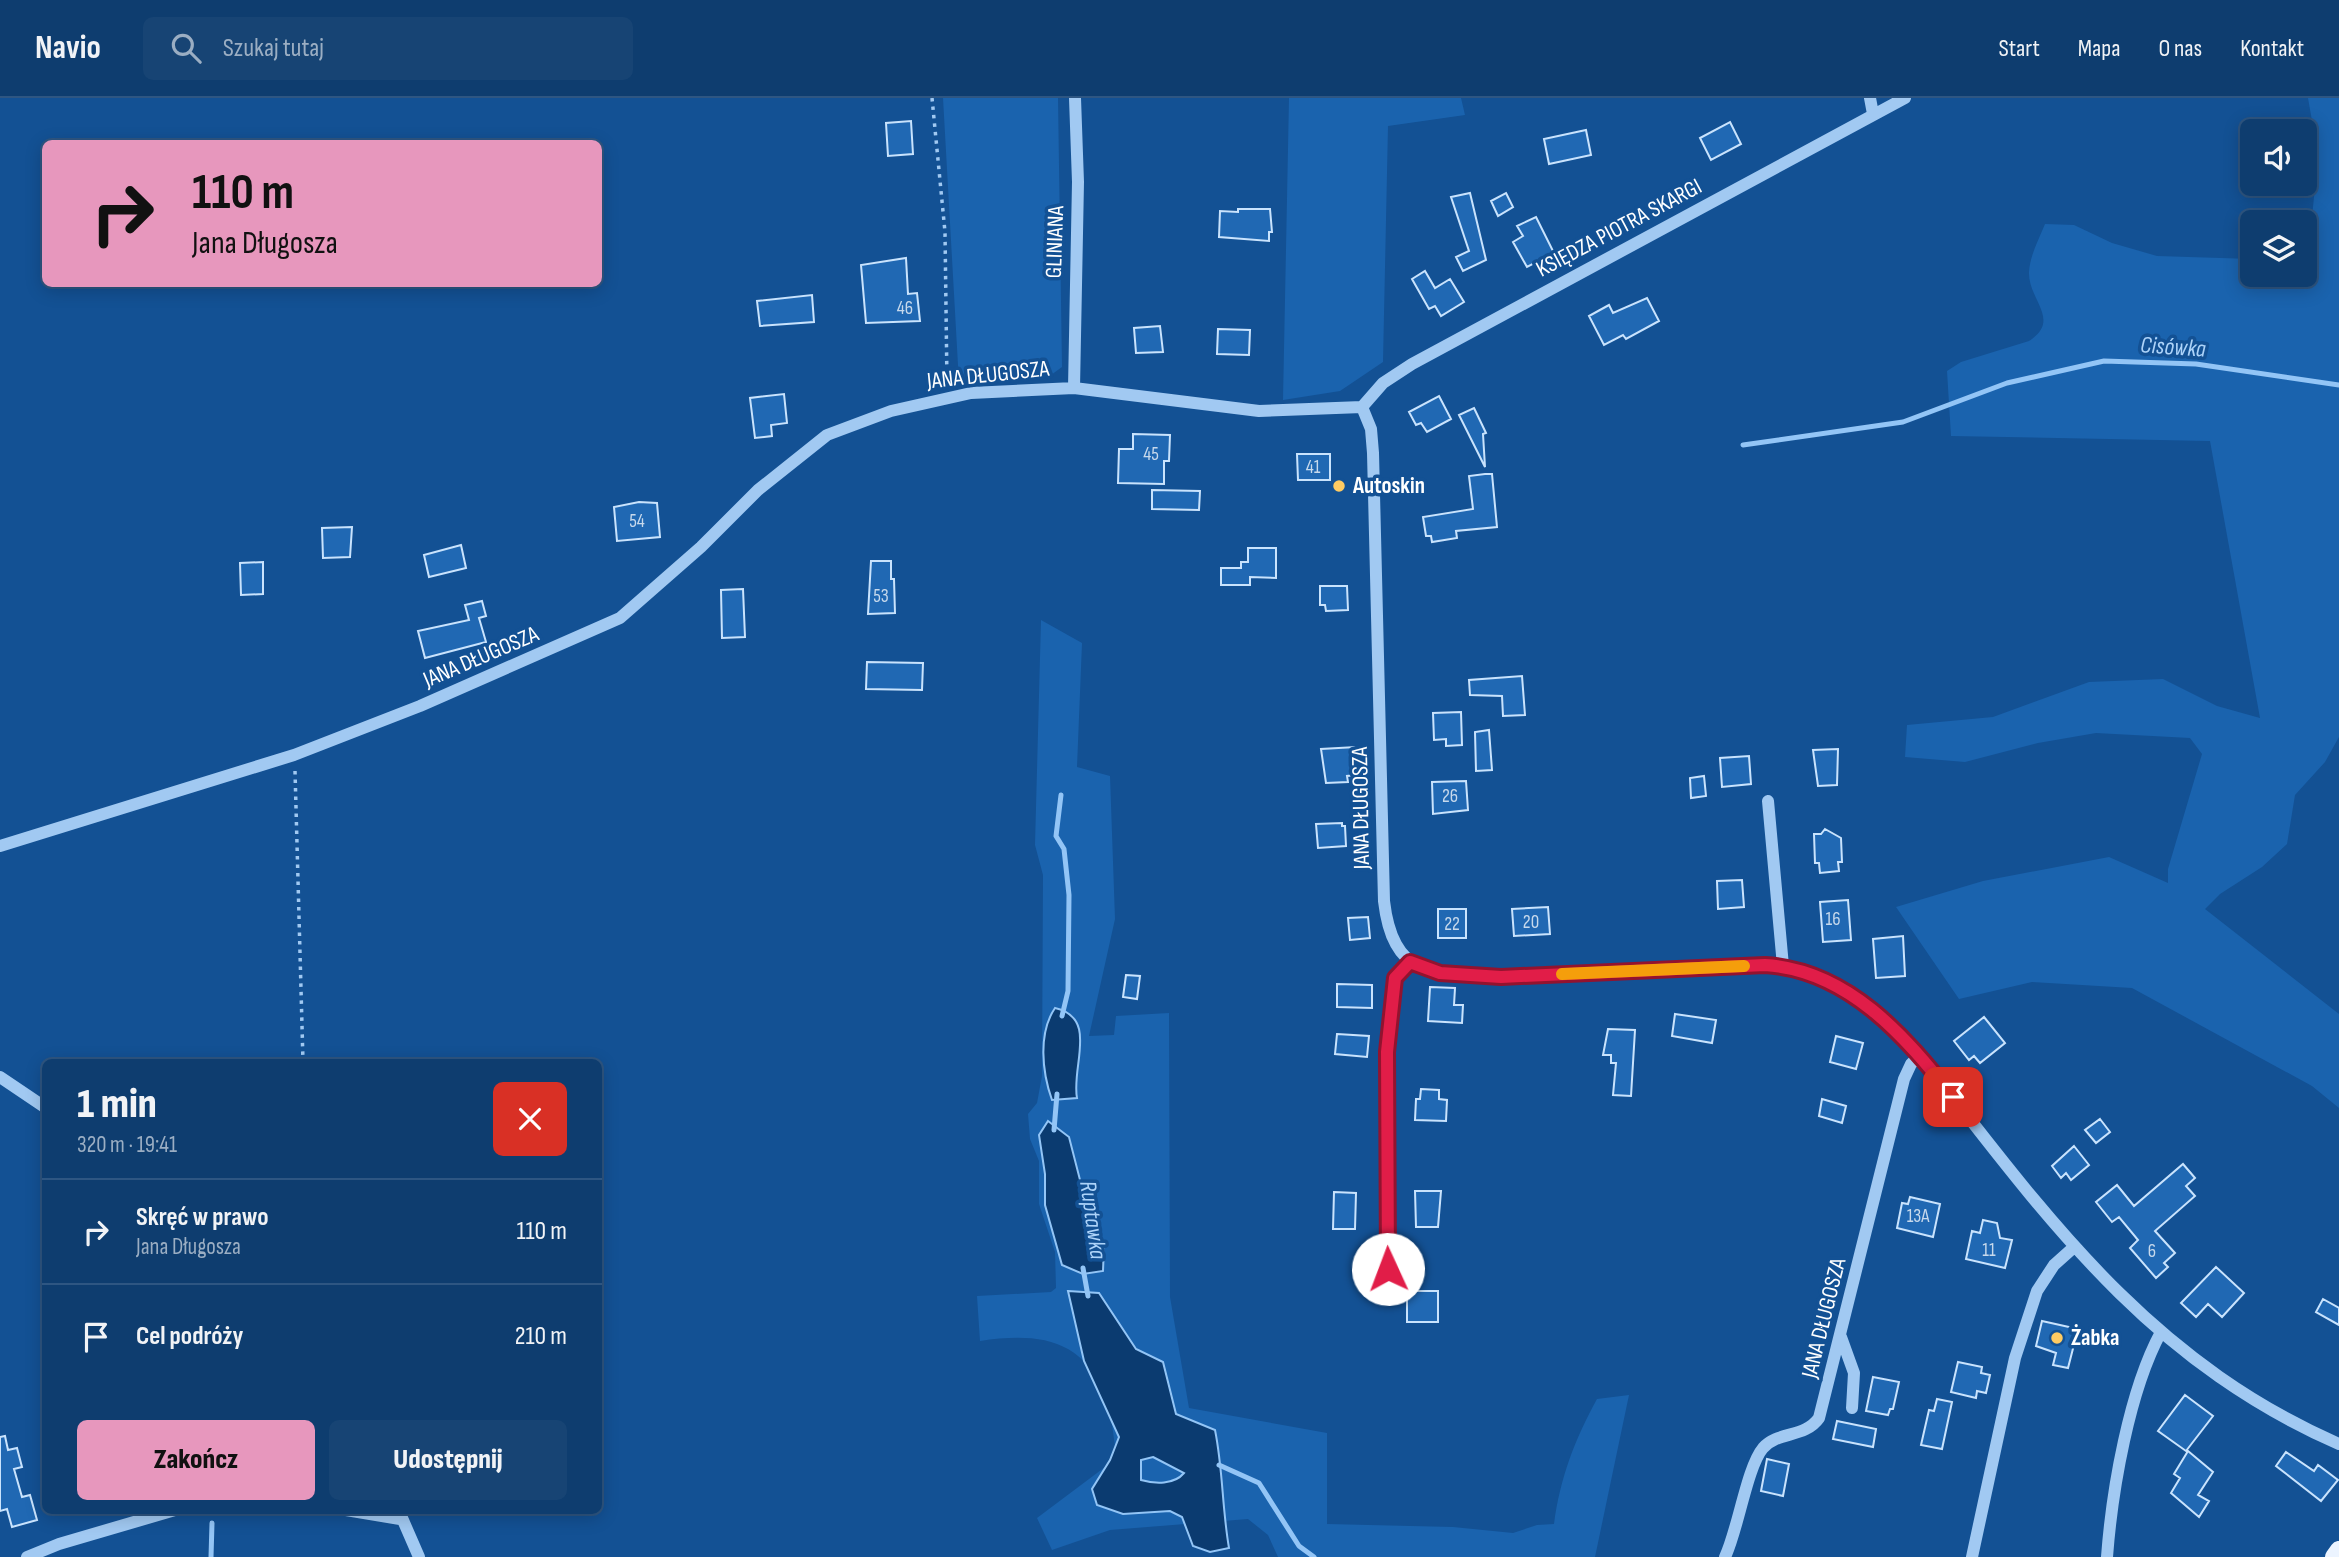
<!DOCTYPE html>
<html lang="pl">
<meta charset="utf-8">
<style>
body{margin:0;font-family:"Sofia Sans Condensed",sans-serif;background:#174474;color:#f1f3f6;height:100vh;display:flex;flex-direction:column;font-size:26px;white-space:nowrap}
*{box-sizing:border-box;margin:0}
p{font-size:23px;color:#9baec3}
.icon{flex:none;width:38px;height:38px;fill:none;stroke:currentColor;stroke-width:2;stroke-linecap:round;stroke-linejoin:round}
.map{position:relative;flex:1;overflow:hidden}
.details{position:absolute;left:42px;top:961px;width:560px;height:455px;display:flex;flex-direction:column;background:#0e3d6f;border-radius:10px;box-shadow:0 4px 18px #0003,0 0 0 2px #2e5682}
.details>*{flex:none}
.guide{position:absolute;left:42px;top:42px;width:560px;height:147px;border-radius:10px;box-shadow:0 4px 18px #0003,0 0 0 2px #2e5682;background:#e797bd;color:#111;overflow:hidden}
.buttons{position:absolute;left:2240px;top:21px;display:grid;gap:14px}
.buttons a{display:grid;place-items:center;width:77px;height:77px;border-radius:10px;background:#0e3d6f;box-shadow:0 4px 18px #0003,0 0 0 2px #2e5682;font-size:35px}
.pin{position:absolute;display:grid;place-items:center;width:60px;height:60px;color:#fff;margin:-30px;border-radius:14px;box-shadow:0 4px 10px #0006}
.me{position:absolute;width:77px;margin:-38px;rotate:358deg;stroke-linejoin:round;filter:drop-shadow(0 0 5px #0008)}
.turn{display:flex;align-items:center;gap:24px;height:147px;padding:0 35px;font-size:32px}
.turn .icon{width:91px;height:91px;stroke-width:2.5}
.turn b{display:block;font-size:49px;line-height:60px}
.round{display:grid;place-items:center;flex:none;width:74px;height:74px;border-radius:10px;background:#174474}
.summary{display:flex;align-items:center;justify-content:space-between;height:119px;padding:0 35px}
h1{font-size:42px;font-weight:800;line-height:52px}
.button{display:flex;gap:14px;margin-top:auto;padding:14px 35px}
.button a{flex:1;height:80px;border-radius:10px;background:#e797bd;color:#111;font-size:28px;font-weight:800;line-height:80px;text-align:center}
.button a+a{background:#174474;color:#f1f3f6}
ul{padding:0;list-style:none}
li{display:flex;align-items:center;gap:21px;height:105px;padding:0 35px;border-top:2px solid #2e5682}
li div{flex:1}
li b{display:block;font-size:26px}
li em{font-style:normal}
header{display:flex;align-items:center;gap:42px;box-sizing:border-box;height:98px;padding:0 35px;background:#0e3d6f;border-bottom:2px solid #2e5682}
header strong{font-size:33px}
nav{display:flex;gap:38px;margin-inline-start:auto;font-size:24px}
.search{width:490px;height:63px;background:#174474;display:flex;align-items:center;gap:18px;box-sizing:border-box;padding:0 24px;border-radius:10px;color:#9baec3;font-size:26px}
.map>svg:first-child{display:block}
.green{fill:#1a63ae}
.water{fill:#0b3b70;stroke:#93c5f6;stroke-width:2;fill-rule:evenodd}
.lines{fill:none;stroke-linecap:round;stroke-linejoin:round}
.stream{stroke:#93c5f6;stroke-width:5}
.building{fill:#2068b3;stroke:#c9e3fd;stroke-width:2}
.path{stroke:#a1c9f2;stroke-width:3.5;stroke-dasharray:3.5 5;stroke-linecap:butt}
.minor{stroke:#a1c9f2;stroke-width:12}
.major{stroke:#ecf4ff;stroke-width:18}
.route-casing{stroke:#92132f;stroke-width:18}
.route{stroke:#e11d48;stroke-width:12}
.slow{stroke:#f59e0b;stroke-width:12}
.poi-dot{fill:#ffcb62;stroke:#135194;stroke-width:2.5}
.labels{text-anchor:middle;dominant-baseline:central;stroke-width:7;stroke-linejoin:round;paint-order:stroke}
.number-label{font-size:19px;fill:#c7d9ec}
.street-label{font-size:23px;fill:#fff;stroke:#135194}
.poi-label{font-size:23px;font-weight:bold;fill:#fff;stroke:#135194;text-anchor:start}
.water-label{font-size:24px;font-style:italic;fill:#add3f9;stroke:#135194}
</style>
<header>
<strong>Navio</strong>
<div class="search"><svg class="icon" aria-label="search" viewBox="0 0 24 24"><circle cx="10" cy="10" r="6"/><path d="M15 15l6 6"/></svg>Szukaj tutaj</div>
<nav><a>Start</a><a>Mapa</a><a>O nas</a><a>Kontakt</a></nav>
</header>
<div class="map">
<svg width="2339" height="1459" viewBox="0 0 2339 1459">
<rect width="100%" height="100%" fill="#135194"/>
<!-- green -->
<path class="green" d="M943 0H1058L1062 269 1051 277 959 285Z
M1289 0H1461L1465 17 1388 28 1383 264 1340 293 1283 302Z
M2308 0H2339V639L2325 664 2295 697 2287 746 2262 769 2220 796 2205 811 2339 916V1010L2312 988 2132 890 2032 884 1959 901 1896 809 1983 783 2109 759 2168 785V771L2202 656 2190 640 2096 635 2038 645 1965 664 1905 659 1907 627 1993 619 2089 584 2163 581 2217 608 2260 620 2210 343 1951 338 1947 273 1961 264 2029 243C2062 222 2028 202 2029 174 2030 157 2039 141 2045 126L2074 127 2112 145 2157 158 2252 161V177H2305V137L2312 119 2315 89V40Z
M1041 522 1082 545 1077 669 1110 678 1115 821 1089 938 1114 937 1116 918 1169 915 1170 1199 1189 1310 1327 1335V1426L1453 1429 1513 1435 1537 1427 1554 1426C1560 1380 1575 1341 1597 1301L1629 1297 1595 1459H1278L1268 1437 1248 1421 1110 1432 1052 1452 1037 1420 1117 1360C1113 1339 1112 1314 1104 1295 1081 1239 1035 1235 980 1243L977 1198 1051 1194 1056 1190 1055 1154 1039 1106V1063L1030 1041 1028 1016 1037 1005 1042 978 1043 777 1035 747Z"/>
<!-- water -->
<path class="water" d="M1055 910C1099 920 1071 968 1077 1000L1052 1002C1042 974 1038 935 1055 910Z
M1048 1023 1069 1039 1089 1117 1104 1148 1103 1173 1083 1176 1062 1167 1045 1107V1076L1039 1037Z
M1068 1193 1099 1195 1136 1251 1163 1264 1176 1316 1215 1332C1223 1371 1222 1410 1229 1450L1210 1454 1193 1448 1182 1419 1170 1413 1123 1416 1097 1407 1092 1391 1110 1362 1119 1339 1084 1263ZM1153 1359 1184 1375C1174 1387 1155 1386 1141 1382V1362Z"/>
<g class="lines">
<!-- stream -->
<path class="stream" d="M1743 347 1903 324 2007 285 2104 263 2196 266 2339 287
M1061 697 1056 738 1064 751 1069 797 1068 893 1062 918
M1054 1032 1057 996
M1083 1170 1088 1198
M1219 1367 1259 1385 1299 1448 1314 1459
M211 1459 212 1425"/>
</g>
<!-- building -->
<path class="building" d="M911 23 913 56 888 58 886 25Z
M1730 24 1741 46 1711 62 1700 40Z
M1586 32 1591 57 1549 66 1544 41Z
M1470 95 1486 162 1463 173 1456 159 1469 153 1451 99Z
M1506 95 1513 109 1498 118 1491 103Z
M1238 111H1270L1272 134H1269V143L1219 139 1220 113 1238 114Z
M1536 119 1554 155 1527 169 1513 144 1523 138 1517 128Z
M906 160 908 196 917 195 920 223 866 225 861 167Z
M1425 173 1435 190 1450 181 1464 204 1441 218 1435 208 1429 211 1412 181Z
M812 197 814 224 760 228 757 203Z
M1647 200 1659 223 1626 241 1623 237 1604 247 1589 218 1609 207 1613 215Z
M1160 228 1163 254 1136 255 1134 230Z
M1218 231 1250 232 1249 257 1217 256Z
M784 296 787 325 771 327 772 338 755 340 750 300Z
M1439 298 1451 321 1427 334 1421 325 1416 327 1409 314Z
M1474 310 1486 335 1483 336 1485 369 1459 317Z
M1133 336 1170 337 1169 363H1164V386L1118 385 1119 351H1133Z
M1297 356H1330V382H1298Z
M1485 376H1492L1497 429 1456 433 1457 440 1432 444 1431 438H1426L1423 419 1473 411 1469 378Z
M1152 392 1200 393 1199 412 1152 411Z
M639 404 657 405 660 439 617 443 614 409Z
M352 429 350 459 323 460 322 430Z
M461 447 466 470 429 479 424 457Z
M1248 450H1276V480L1250 479V487H1221V470H1241V464H1248Z
M871 463H891V481H894L895 515 868 516Z
M263 464V496L241 497 240 465Z
M1320 488H1347L1348 512 1326 513 1325 507H1320Z
M743 491 745 539 722 540 721 492Z
M482 503 486 518 479 520 486 544 425 560 418 533 469 522 465 507Z
M867 564 923 565 922 592 866 591Z
M1522 578 1525 617 1503 618 1502 598 1470 597 1469 582Z
M1461 614 1462 647 1446 648V641L1434 642 1433 615Z
M1489 632 1492 672 1476 673 1475 634Z
M1356 649 1357 677 1347 678 1348 684 1326 685 1321 651Z
M1838 651 1837 687 1818 688 1813 652Z
M1749 658 1751 686 1722 689 1720 660Z
M1704 678 1706 698 1691 700 1690 680Z
M1466 683 1468 712 1433 716 1432 684Z
M1342 725V728H1345L1346 748 1318 750 1316 726Z
M1825 731 1841 740 1842 764H1838L1839 773 1820 775 1819 765H1815L1814 736H1821Z
M1742 782 1744 809 1718 811 1717 783Z
M1848 802 1851 842 1823 844 1820 804Z
M1548 809 1550 836 1514 838 1512 811Z
M1438 811H1466V840H1438Z
M1368 819 1370 840 1350 842 1348 820Z
M1903 838 1905 878 1876 880 1873 841Z
M1126 877 1140 878 1137 901 1123 899Z
M1337 886 1372 887V910L1337 909Z
M1430 889 1455 890 1454 907H1463L1462 925 1428 923Z
M1675 916 1716 922 1712 945 1672 938Z
M1984 919 2005 945 1980 965 1974 958 1969 962 1954 943Z
M1608 931 1635 932 1631 998 1613 997 1616 965H1611V957H1603Z
M1337 936 1369 938 1367 959 1335 956Z
M1836 938 1863 945 1856 971 1830 964Z
M1421 991 1439 992V1001L1447 1002 1446 1023 1415 1022 1416 1001H1420Z
M1822 1001 1846 1008 1842 1025 1819 1018Z
M2100 1021 2110 1034 2096 1045 2085 1032Z
M2074 1048 2089 1067 2071 1082 2066 1075 2061 1080 2052 1068Z
M2183 1066 2195 1080 2186 1088 2195 1098 2155 1133 2175 1155 2164 1165 2168 1169 2156 1180 2130 1150 2138 1142 2119 1119 2112 1124 2096 1104 2117 1087 2134 1108Z
M1415 1093H1441L1438 1129H1416Z
M1334 1094 1356 1095 1355 1131H1333Z
M1910 1099 1940 1106 1933 1139 1897 1130 1902 1105 1908 1106Z
M1983 1122 1997 1125 2000 1140 2012 1142 2005 1170 1966 1161 1972 1133 1980 1135Z
M2216 1169 2244 1195 2222 1219 2208 1206 2196 1219 2181 1205Z
M1407 1193H1438V1224H1407Z
M2323 1201 2339 1210V1227L2316 1214Z
M2042 1223 2078 1231 2068 1270 2053 1267 2056 1255 2036 1248Z
M1958 1264 1982 1269 1981 1275 1990 1277 1986 1295 1977 1293 1976 1300 1951 1294Z
M1873 1279 1899 1284 1893 1311H1890L1888 1317 1866 1313Z
M2185 1297 2213 1318 2186 1353 2158 1333Z
M1937 1301 1952 1304 1942 1351 1921 1347 1929 1312 1934 1313Z
M1837 1323 1876 1331 1873 1349 1833 1341Z
M5 1338 8 1352 17 1350 22 1369 14 1371 22 1399 30 1397 37 1422 12 1429 7 1411 0 1413V1339Z
M2188 1353 2213 1374 2198 1397 2209 1403 2199 1419 2171 1395 2180 1380 2174 1376Z
M2286 1354 2314 1373 2318 1367 2338 1382 2321 1403 2276 1368Z
M1767 1361 1789 1366 1783 1398 1761 1393Z"/>
<g class="lines">
<!-- path -->
<path class="path" d="M932 0 945 134 947 286
M295 673 303 964"/>
<!-- minor -->
<path class="minor" d="M1870 0 1873 16
M1074 290 1078 84 1075 0
M1362 309 1371 331 1373 355 1384 803C1393 881 1435 878 1501 879L1765 867C1829 871 1879 913 1920 957 2045 1117 2147 1262 2339 1346
M1362 309 1383 285 1412 266 1905 0
M1768 703 1783 868
M0 748 294 657 420 608 620 520 701 449 758 392 827 337 891 313 971 295 1074 290 1259 313 1362 309
M0 979 46 1010
M1389 1193 1386 1105 1387 954 1396 880 1410 864
M1841 1239 1854 1275 1852 1310
M346 1412 400 1421
M399 1413 419 1459
M27 1459 59 1446 175 1412
M1725 1459C1738 1432 1747 1369 1763 1350 1778 1333 1805 1340 1819 1320L1904 981 1911 966 1920 957
M1972 1459 2015 1260 2037 1193 2054 1167 2073 1150
M2107 1459C2112 1392 2129 1293 2161 1234"/>
<!-- major -->
<path class="major" d="M2334 1459 2339 1452"/>
</g>
<g class="lines">
<!-- route casing -->
<g class="route-casing">
<path id="route" d="M1388 1171 1387 954 1395 880 1410 864 1440 875 1501 879 1765 867C1848 872 1905 938 1953 999"/>
</g>
<!-- route -->
<use href="#route" class="route"/>
<!-- slow -->
<path class="slow" d="M1562 876 1744 868"/>
</g>
<!-- markers -->
<g class="poi-dot">
<circle cx="1339" cy="388" r="7"/>
<circle cx="2057" cy="1240" r="7"/>
</g>
<g class="labels">
<!-- number labels -->
<g class="number-label">
<text x="905" y="210">46</text>
<text x="1151" y="356">45</text>
<text x="1313" y="369">41</text>
<text x="637" y="423">54</text>
<text x="881" y="498">53</text>
<text x="1450" y="698">26</text>
<text x="1833" y="821">16</text>
<text x="1531" y="824">20</text>
<text x="1452" y="826">22</text>
<text x="1918" y="1118">13A</text>
<text x="1989" y="1152">11</text>
<text x="2152" y="1153">6</text>
</g>
<!-- street labels -->
<g class="street-label">
<text transform="translate(1619 130) rotate(-28)">KSIĘDZA PIOTRA SKARGI</text>
<text transform="translate(1055 144) rotate(-88)">GLINIANA</text>
<text transform="translate(988 277) rotate(-6)">JANA DŁUGOSZA</text>
<text transform="translate(481 559) rotate(-23)">JANA DŁUGOSZA</text>
<text transform="translate(1361 710) rotate(-91)">JANA DŁUGOSZA</text>
<text transform="translate(1824 1220) rotate(-76)">JANA DŁUGOSZA</text>
</g>
<!-- poi labels -->
<g class="poi-label">
<text x="1353" y="388">Autoskin</text>
<text x="2071" y="1240">Żabka</text>
</g>
<!-- water labels -->
<g class="water-label">
<text transform="translate(2173 249) rotate(4)">Cisówka</text>
<text transform="translate(1093 1122) rotate(82)">Ruptawka</text>
</g>
</g>
</svg>
<div class="buttons">
<a><svg class="icon" aria-label="sound" viewBox="0 0 24 24"><path d="M4 9h4l5-4v14l-5-4H4zM17 9q2 3 0 6"/></svg></a>
<a><svg class="icon" aria-label="layers" viewBox="0 0 24 24"><path d="M12 4l9 5-9 5-9-5zM3 14l9 5 9-5"/></svg></a>
</div>
<div class="pin" style="left:1953px;top:999px;background:#d93025"><svg class="icon" aria-label="arrive" viewBox="0 0 24 24"><path d="M6 21V4h12l-3 4 3 4H6"/></svg></div>
<svg class="me" style="left:1388px;top:1171px" viewBox="-20 -20 40 40"><circle r="19" fill="#fff"/><path d="M0-13L10 11 0 6-10 11z" fill="#e11d48"/></svg>
<div class="guide">
<div class="turn"><svg class="icon" aria-label="right" viewBox="0 0 24 24"><path d="M7 20v-9h11M14 6l5 5-5 5"/></svg><div><b>110 m</b>Jana Długosza</div></div>
</div>
<section class="details">
<div class="summary"><div><h1>1 min</h1><p>320 m · 19:41</p></div><a class="round" style="background:#d93025;color:#fff"><svg class="icon" aria-label="close" viewBox="0 0 24 24"><path d="M6 6l12 12M18 6L6 18"/></svg></a></div>
<ul>
<li><svg class="icon" aria-label="right" viewBox="0 0 24 24"><path d="M7 20v-9h11M14 6l5 5-5 5"/></svg><div><b>Skręć w prawo</b><p>Jana Długosza</p></div><em>110 m</em></li>
<li><svg class="icon" aria-label="arrive" viewBox="0 0 24 24"><path d="M6 21V4h12l-3 4 3 4H6"/></svg><div><b>Cel podróży</b></div><em>210 m</em></li>
</ul>
<div class="button"><a>Zakończ</a><a>Udostępnij</a></div>
</section>
</div>
